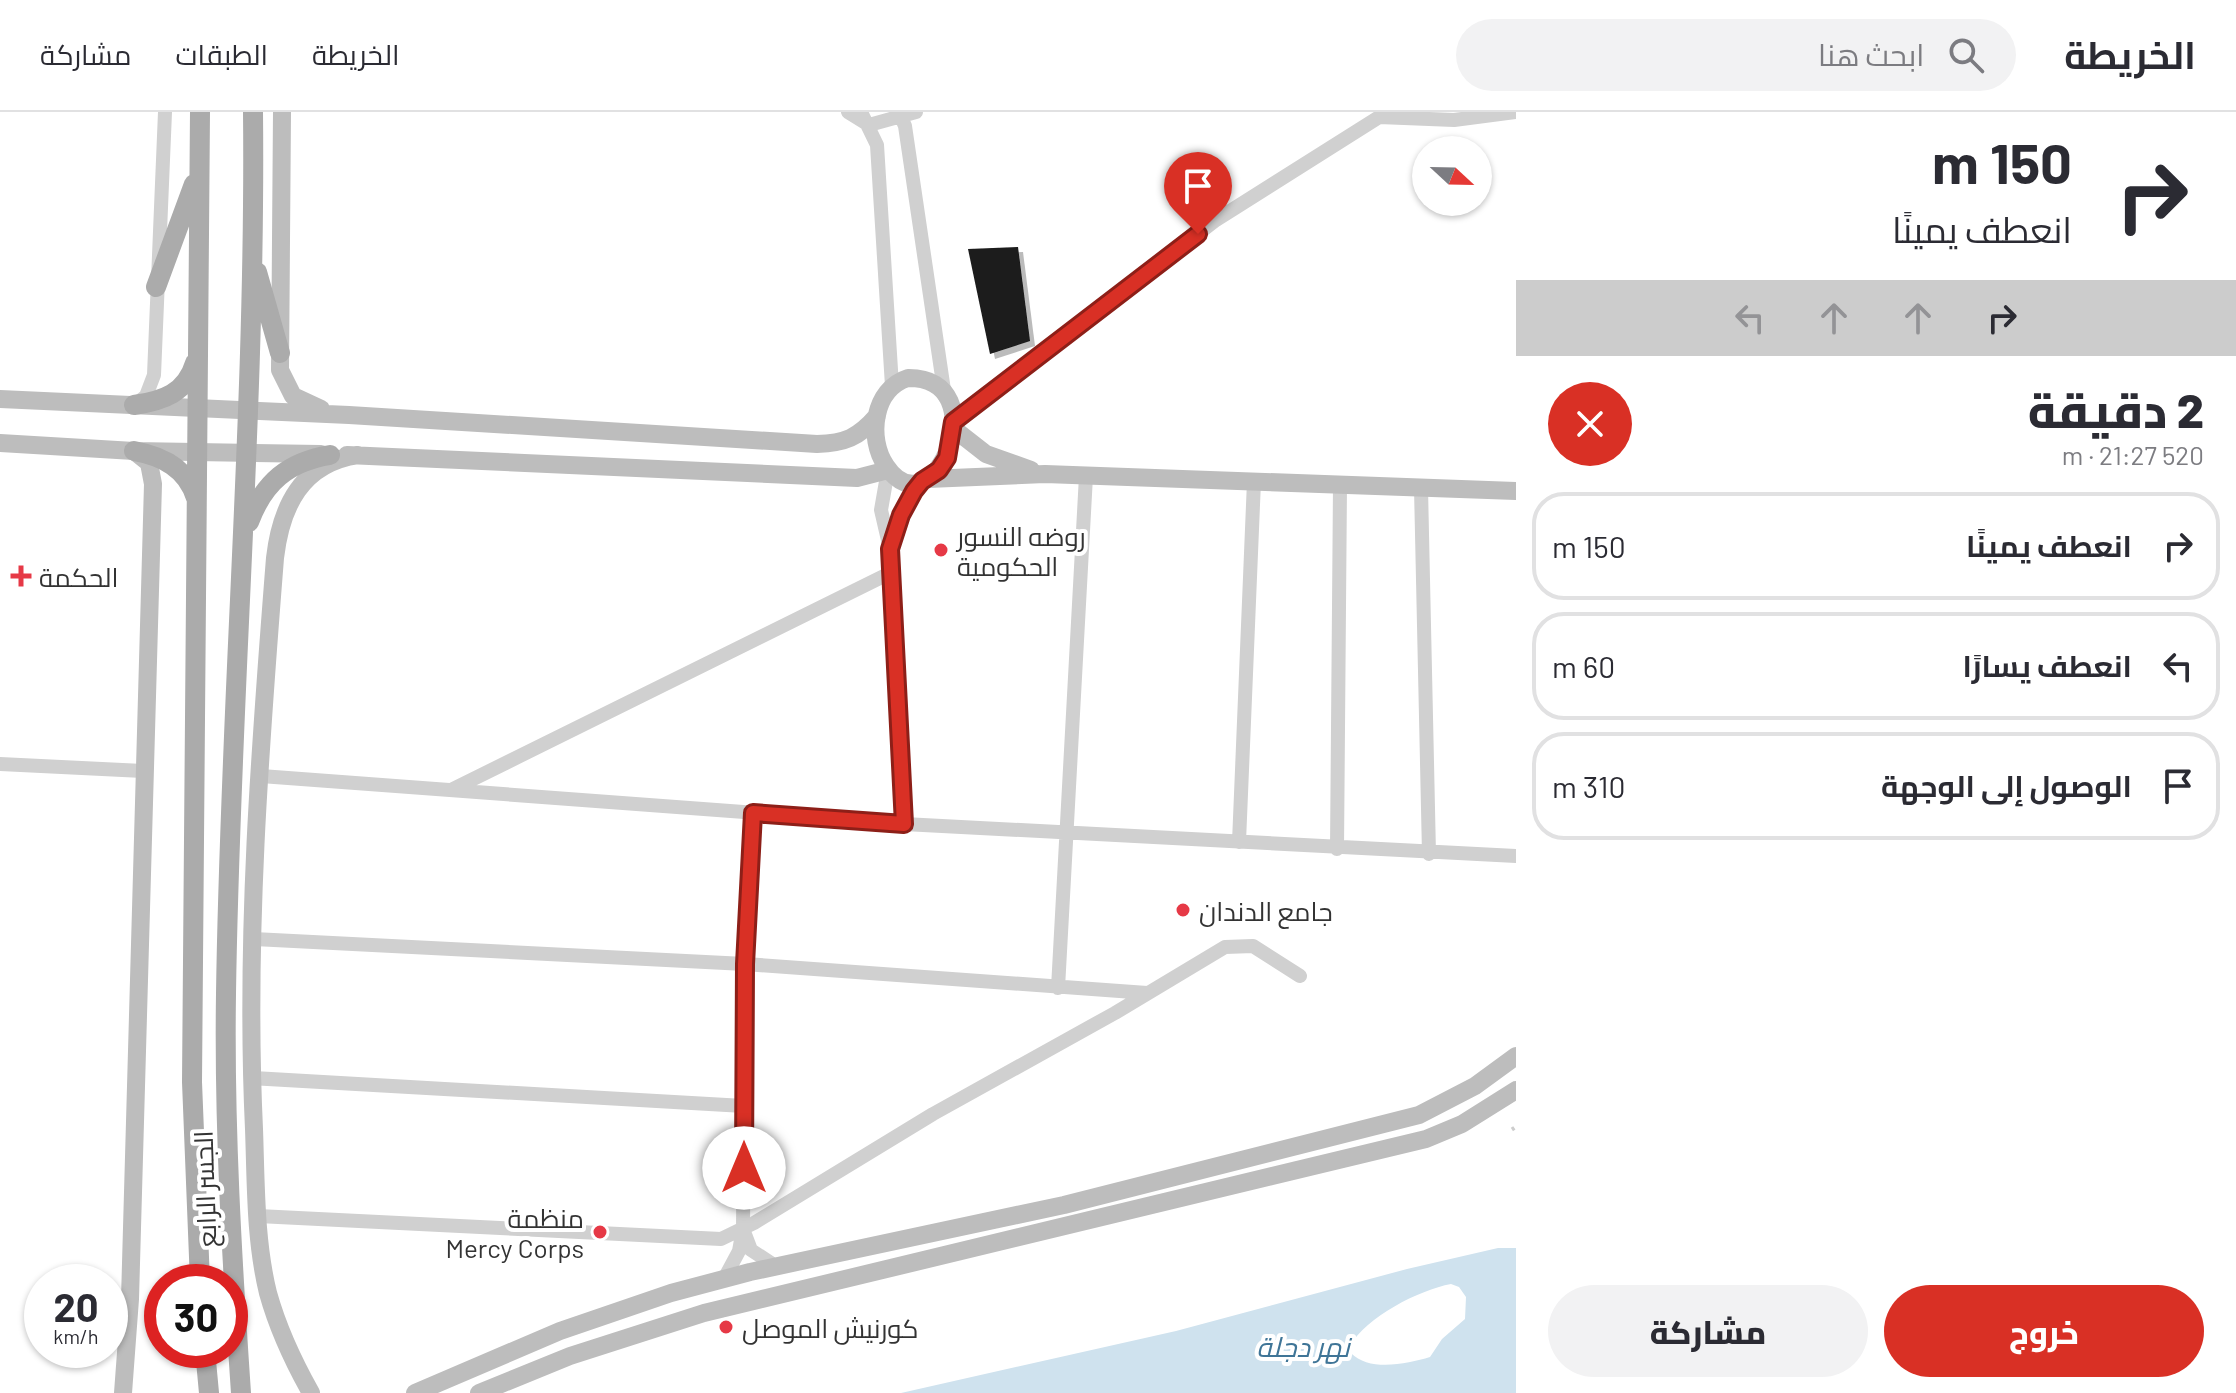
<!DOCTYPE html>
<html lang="ar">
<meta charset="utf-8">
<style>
body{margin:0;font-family:Barlow,Cairo,sans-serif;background:#f2f2f3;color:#2b2b33;direction:rtl;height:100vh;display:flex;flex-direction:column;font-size:30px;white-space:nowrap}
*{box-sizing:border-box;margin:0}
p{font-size:26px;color:#7c7c81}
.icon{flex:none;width:44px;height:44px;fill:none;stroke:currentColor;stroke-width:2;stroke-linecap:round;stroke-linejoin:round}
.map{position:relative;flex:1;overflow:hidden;direction:ltr}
.drawer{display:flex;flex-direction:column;background:#fff;width:720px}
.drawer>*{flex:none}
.top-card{background:#fff;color:#2b2b33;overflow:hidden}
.needle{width:52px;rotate:112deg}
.fabs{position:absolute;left:1412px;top:24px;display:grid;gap:16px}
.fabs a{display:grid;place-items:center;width:80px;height:80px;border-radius:50%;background:#fff;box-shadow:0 2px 6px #0004;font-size:40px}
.speed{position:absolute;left:24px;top:1152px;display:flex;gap:16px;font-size:40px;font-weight:700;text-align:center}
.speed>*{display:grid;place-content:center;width:104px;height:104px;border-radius:50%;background:#fff;box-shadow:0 2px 6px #0004;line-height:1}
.speed small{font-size:20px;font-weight:400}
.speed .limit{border:12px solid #d22;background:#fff;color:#111}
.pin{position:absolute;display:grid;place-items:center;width:68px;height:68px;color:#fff;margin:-82px -34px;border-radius:50% 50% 50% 0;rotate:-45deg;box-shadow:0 0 8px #0007}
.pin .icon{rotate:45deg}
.me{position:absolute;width:88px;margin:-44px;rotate:0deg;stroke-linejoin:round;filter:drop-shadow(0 0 6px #0008)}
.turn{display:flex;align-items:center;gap:28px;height:168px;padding:0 32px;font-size:36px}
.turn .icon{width:104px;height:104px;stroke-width:2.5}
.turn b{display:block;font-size:56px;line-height:68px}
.lanes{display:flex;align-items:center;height:76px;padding:0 32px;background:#0003;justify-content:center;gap:40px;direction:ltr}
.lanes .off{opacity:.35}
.round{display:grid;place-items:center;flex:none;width:84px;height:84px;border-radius:42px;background:#f2f2f3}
.summary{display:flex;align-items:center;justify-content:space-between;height:136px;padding:0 32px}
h1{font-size:48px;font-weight:800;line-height:60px}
.action{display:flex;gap:16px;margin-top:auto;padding:16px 32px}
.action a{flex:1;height:92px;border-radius:48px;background:#d93025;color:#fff;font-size:32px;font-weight:800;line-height:92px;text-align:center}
.action a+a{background:#f2f2f3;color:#2b2b33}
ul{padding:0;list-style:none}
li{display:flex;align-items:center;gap:24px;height:108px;margin:0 16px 12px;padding:0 16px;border:4px solid #e1e1e2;border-radius:32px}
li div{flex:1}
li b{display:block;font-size:30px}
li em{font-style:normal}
header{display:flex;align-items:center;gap:48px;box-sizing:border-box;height:112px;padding:0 40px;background:#fff;border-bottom:2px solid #e1e1e2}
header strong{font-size:38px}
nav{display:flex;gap:44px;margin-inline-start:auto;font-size:28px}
.search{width:560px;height:72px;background:#f2f2f3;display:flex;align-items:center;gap:20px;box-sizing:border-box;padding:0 28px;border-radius:44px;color:#7c7c81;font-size:30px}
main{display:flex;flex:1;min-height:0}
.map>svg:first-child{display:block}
.water{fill:#cfe2ee;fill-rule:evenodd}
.building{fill:#1a1a1a;filter:url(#shadow)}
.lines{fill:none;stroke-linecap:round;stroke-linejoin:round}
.path{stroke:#cdcdcd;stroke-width:3;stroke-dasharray:4 4;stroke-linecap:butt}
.street{stroke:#d0d0d0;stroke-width:14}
.secondary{stroke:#bdbdbd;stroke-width:18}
.primary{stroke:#ababab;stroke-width:20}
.route-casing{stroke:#8d1f18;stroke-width:20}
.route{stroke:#d93025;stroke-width:14}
.poi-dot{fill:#e63946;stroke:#fff;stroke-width:3}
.labels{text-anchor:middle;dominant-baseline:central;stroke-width:8;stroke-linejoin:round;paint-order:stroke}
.poi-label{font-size:26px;fill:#333;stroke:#fff;text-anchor:start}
.street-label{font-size:26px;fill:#333;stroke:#fff}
.water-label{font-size:28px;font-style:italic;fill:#3f7597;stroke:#fff}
</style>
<header>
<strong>الخريطة</strong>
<div class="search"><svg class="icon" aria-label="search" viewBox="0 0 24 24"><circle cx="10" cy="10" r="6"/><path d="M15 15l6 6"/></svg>ابحث هنا</div>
<nav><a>الخريطة</a><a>الطبقات</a><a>مشاركة</a></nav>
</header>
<main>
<section class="drawer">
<div class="top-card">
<div class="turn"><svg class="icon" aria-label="right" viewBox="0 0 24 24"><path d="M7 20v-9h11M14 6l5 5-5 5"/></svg><div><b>150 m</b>انعطف يمينًا</div></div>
<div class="lanes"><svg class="icon off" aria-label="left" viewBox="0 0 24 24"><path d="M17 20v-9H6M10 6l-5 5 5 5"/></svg><svg class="icon off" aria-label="ahead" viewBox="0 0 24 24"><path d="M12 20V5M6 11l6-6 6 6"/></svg><svg class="icon off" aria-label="ahead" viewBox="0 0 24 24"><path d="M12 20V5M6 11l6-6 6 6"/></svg><svg class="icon" aria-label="right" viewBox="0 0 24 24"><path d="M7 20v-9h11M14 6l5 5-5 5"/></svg></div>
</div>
<div class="summary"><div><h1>2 دقيقة</h1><p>520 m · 21:27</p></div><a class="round" style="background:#d93025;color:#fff"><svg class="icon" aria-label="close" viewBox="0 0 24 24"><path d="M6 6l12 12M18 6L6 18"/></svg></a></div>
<ul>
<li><svg class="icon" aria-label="right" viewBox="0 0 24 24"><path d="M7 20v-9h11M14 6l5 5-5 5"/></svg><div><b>انعطف يمينًا</b></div><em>150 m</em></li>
<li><svg class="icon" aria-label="left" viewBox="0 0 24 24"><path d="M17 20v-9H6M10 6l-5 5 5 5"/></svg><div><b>انعطف يسارًا</b></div><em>60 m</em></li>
<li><svg class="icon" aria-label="arrive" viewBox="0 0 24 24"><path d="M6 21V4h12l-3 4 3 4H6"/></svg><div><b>الوصول إلى الوجهة</b></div><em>310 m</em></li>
</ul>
<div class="action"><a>خروج</a><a>مشاركة</a></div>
</section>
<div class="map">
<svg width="1516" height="1281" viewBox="0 0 1516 1281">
<defs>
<filter id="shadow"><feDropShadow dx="5" dy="5" stdDeviation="0" flood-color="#0004"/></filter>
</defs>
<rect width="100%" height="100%" fill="#fff"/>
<!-- water -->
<path class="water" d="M1498 1136H1516V1281H901L1176 1219 1407 1157ZM1451 1172 1459 1175 1466 1185 1465 1207 1442 1227 1430 1245C1407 1252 1369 1260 1351 1241L1350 1234C1366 1205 1419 1178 1451 1172Z"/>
<!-- building -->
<path class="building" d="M1018 135 1030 229 990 242 968 137Z"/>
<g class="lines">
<!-- path -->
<path class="path" d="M1512 1015 1516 1021"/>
<!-- street -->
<path class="street" d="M848 0 869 13 916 0
M861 0 877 33 892 274
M899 0 905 14 945 285
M1379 5 1454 8 1516 0
M136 292 146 284 154 263 165 0
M953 310 1216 108 1387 0
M888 358 881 398 890 437 904 712
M1421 376 1429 742
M890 437 901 403 922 369
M0 652 143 659
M261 664 904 712 1516 744
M451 678 892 460
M1239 730 1254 369
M1337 737 1340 373
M253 827 745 852 1147 881
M1058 876 1086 364
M252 966 744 994
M258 1104 721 1127 754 1111 933 1002 1115 901 1225 835 1253 834 1300 864
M743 1117 751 1138 777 1155
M724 1167 739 1139 743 1117 745 852 753 701"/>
<!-- secondary -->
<path class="secondary" d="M282 0 280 258 293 284 321 297
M908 266C999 265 933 424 886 354 867 326 873 277 908 266Z
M0 287 349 303 817 332C845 331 858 326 877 304
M954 317 986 342 1031 358
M0 331 134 339 321 342
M347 343 857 366 888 358
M928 367 1045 362 1516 379
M123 1281 130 1187 153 372 149 351 134 339
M311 1281C293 1249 278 1217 268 1181 255 1128 256 1071 254 1017 245 828 260 636 275 446 281 394 302 351 358 343
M415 1281 560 1219 671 1181 750 1160 1064 1093 1419 1003 1475 974 1516 944
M479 1281 570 1244 704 1201 1426 1027 1462 1012 1516 978"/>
<!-- primary -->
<path class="primary" d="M200 0 192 970 200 1170
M257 160 280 241
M156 175 194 72
M134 293C163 289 186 281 195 251
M134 339C162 344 187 356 196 386
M249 410C264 370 288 350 330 343
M205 1238 209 1281
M241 1281C232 1148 224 1015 226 882 230 588 256 294 253 0"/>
</g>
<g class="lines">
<!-- route casing -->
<g class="route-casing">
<path id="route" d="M744 1056 745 852 753 701 904 712 890 437 901 403 914 379 922 369 939 358 947 346 953 310 1198 122"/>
</g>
<!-- route -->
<use href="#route" class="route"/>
</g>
<!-- markers -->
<g class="poi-dot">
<circle cx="941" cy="438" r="8"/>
<path d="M17 452h8v8h8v8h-8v8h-8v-8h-8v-8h8z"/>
<circle cx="1183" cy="798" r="8"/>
<circle cx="600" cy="1120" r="8"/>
<circle cx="726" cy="1215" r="8"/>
</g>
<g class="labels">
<!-- poi labels -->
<g class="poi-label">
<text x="957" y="423">روضه النسور<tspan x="957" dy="30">الحكومية</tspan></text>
<text x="39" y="464">الحكمة</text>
<text x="1199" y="798">جامع الدندان</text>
<text x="584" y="1105" text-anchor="end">منظمة<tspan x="584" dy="30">Mercy Corps</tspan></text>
<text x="742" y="1215">كورنيش الموصل</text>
</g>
<!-- street labels -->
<g class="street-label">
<text transform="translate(204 1077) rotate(-92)">الجسر الرابع</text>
</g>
<!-- water labels -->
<g class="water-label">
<text x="1303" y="1234">نهر دجلة</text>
</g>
</g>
</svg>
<div class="fabs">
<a><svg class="needle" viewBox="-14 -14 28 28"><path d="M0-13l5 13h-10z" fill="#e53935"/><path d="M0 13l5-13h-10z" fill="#7c7c81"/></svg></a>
</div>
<div class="speed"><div>20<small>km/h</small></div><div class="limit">30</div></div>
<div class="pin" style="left:1198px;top:122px;background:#d93025"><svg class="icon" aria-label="arrive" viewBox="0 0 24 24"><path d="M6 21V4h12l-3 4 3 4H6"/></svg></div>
<svg class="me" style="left:744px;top:1056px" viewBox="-20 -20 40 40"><circle r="19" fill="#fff"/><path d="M0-13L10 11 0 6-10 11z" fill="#d93025"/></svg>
</div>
</main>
